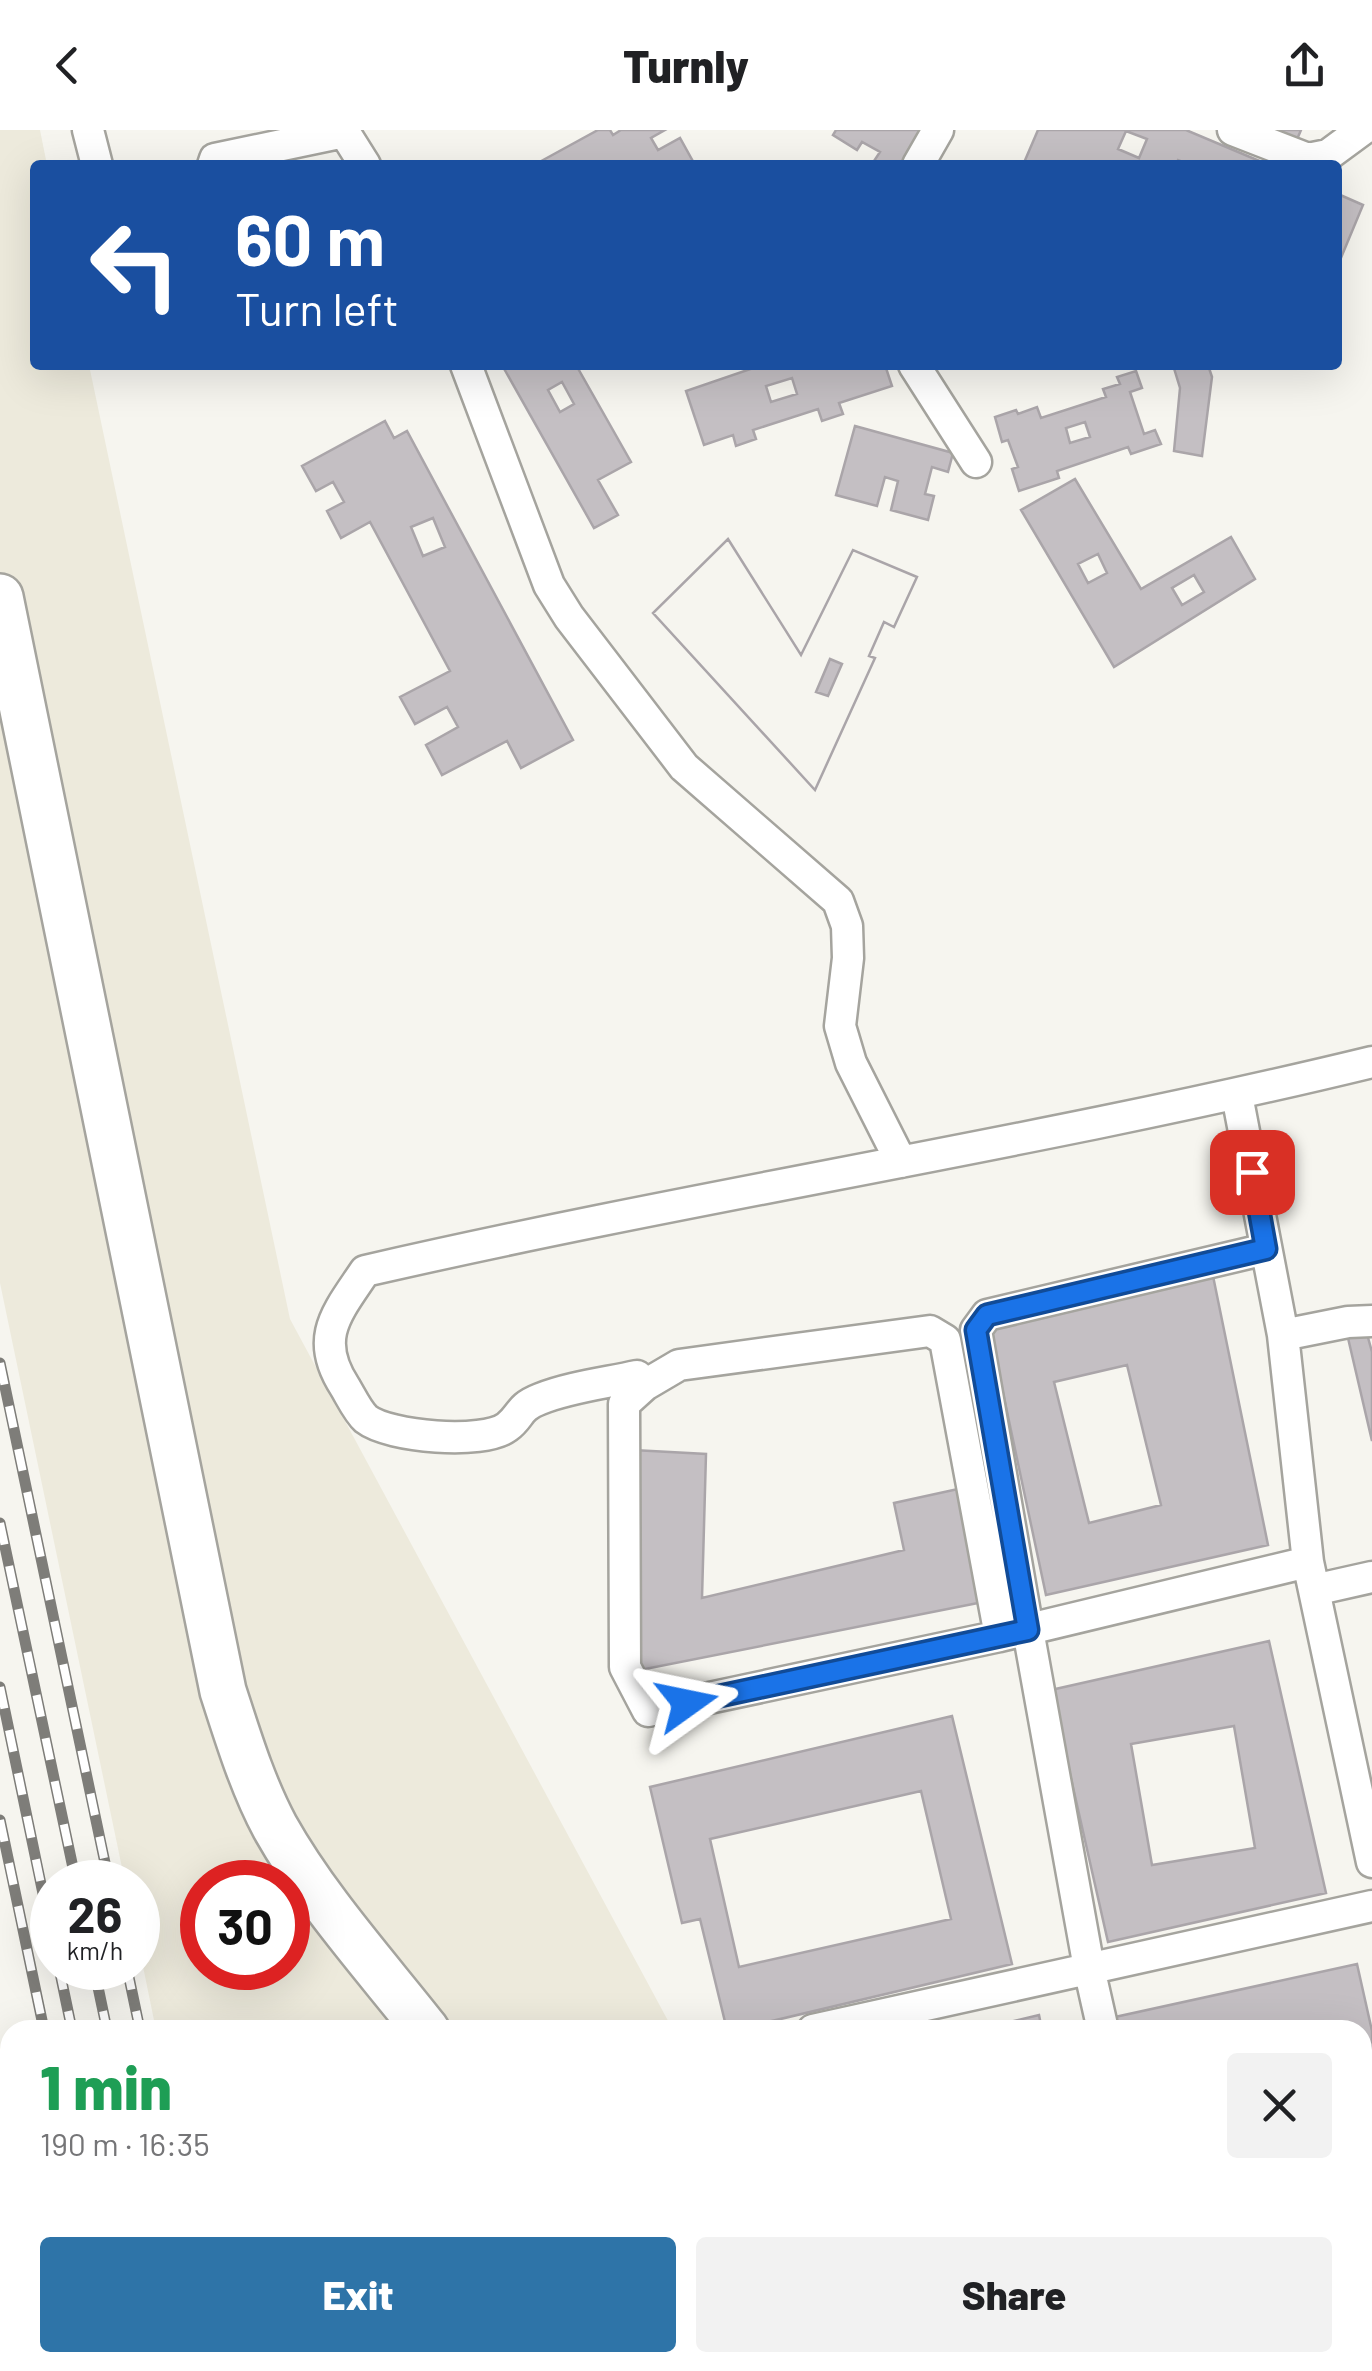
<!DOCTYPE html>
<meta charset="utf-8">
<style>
body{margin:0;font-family:Barlow,sans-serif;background:#f2f2f2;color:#202124;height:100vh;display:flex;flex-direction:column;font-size:38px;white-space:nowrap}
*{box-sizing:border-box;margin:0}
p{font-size:32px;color:#757577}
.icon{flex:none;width:55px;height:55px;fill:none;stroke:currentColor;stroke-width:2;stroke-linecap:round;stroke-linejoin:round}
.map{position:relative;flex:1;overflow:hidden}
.drawer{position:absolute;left:0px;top:1890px;width:1372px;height:352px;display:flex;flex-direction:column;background:#fff;border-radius:30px 30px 0 0;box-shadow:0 10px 40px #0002}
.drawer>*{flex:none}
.banner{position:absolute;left:30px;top:30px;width:1312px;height:210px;border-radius:10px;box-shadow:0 10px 40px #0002;background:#1a4fa0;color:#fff;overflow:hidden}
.speed{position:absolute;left:30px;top:1730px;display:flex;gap:20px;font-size:50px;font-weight:700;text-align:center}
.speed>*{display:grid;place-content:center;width:130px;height:130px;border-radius:50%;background:#fff;box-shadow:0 10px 40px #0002;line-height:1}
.speed small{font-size:25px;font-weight:400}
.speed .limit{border:15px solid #d22;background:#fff;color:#111}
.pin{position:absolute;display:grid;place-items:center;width:85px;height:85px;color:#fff;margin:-42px;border-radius:20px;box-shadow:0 5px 15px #0006}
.me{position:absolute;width:110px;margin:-55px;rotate:78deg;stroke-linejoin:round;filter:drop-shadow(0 0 8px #0008)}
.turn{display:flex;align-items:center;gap:35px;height:210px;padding:0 40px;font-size:45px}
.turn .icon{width:130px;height:130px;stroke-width:2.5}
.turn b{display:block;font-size:70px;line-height:85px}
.round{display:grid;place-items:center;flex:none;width:105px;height:105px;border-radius:10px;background:#f2f2f2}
.headline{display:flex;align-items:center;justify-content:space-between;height:170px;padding:0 40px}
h1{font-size:60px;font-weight:800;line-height:75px;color:#1e9e55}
.cta{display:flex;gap:20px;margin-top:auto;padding:20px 40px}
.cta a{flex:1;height:115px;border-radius:10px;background:#2e74a8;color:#fff;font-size:40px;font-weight:800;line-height:115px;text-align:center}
.cta a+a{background:#f2f2f2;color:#202124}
header{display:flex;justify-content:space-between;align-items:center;height:130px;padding:0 40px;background:#fff;font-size:45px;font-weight:800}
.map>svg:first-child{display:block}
.built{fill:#edeadc;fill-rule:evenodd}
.building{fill:#c4bfc3;stroke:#aaa5a9;stroke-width:2.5;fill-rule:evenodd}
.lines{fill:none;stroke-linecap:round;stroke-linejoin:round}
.street-casing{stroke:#a5a49e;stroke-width:35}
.secondary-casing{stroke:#a5a49e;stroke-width:50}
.street{stroke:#fff;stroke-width:30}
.secondary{stroke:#fff;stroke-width:45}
.rail-casing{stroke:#7e7d79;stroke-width:11}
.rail{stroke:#fff;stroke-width:8;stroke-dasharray:22;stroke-linecap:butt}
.route-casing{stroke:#114b97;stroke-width:25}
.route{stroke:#1a73e8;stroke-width:18}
</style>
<header><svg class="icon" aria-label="back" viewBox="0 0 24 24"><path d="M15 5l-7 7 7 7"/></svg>Turnly<svg class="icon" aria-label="share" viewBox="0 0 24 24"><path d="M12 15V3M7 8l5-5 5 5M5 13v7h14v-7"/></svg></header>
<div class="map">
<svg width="1372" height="2241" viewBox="0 0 1372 2241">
<rect width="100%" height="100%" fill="#f6f5ef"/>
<!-- built -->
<path class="built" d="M0 0H40L47 35H35V235H89L290 1189 673 1900H156L138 1812V1752H125L0 1153ZM202 1752H288V1838H202Z
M1372 2100V2241H227L225 2233 1362 2232 1363 2102Z"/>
<!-- building -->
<path class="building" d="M598 0H610L613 5 621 0H665L651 8 658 20 680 8 695 35H534Z
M836 0H922L903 35H881L874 31 880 22 862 12 857 20 833 5Z
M1038 0H1186L1269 35H1191L1178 30 1176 35H1023ZM1126 1 1147 9 1139 28 1118 19Z
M1262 0H1301L1295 14Z
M1338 64 1363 75 1338 135Z
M502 235H576L631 332 598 350 618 385 594 398ZM562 252 574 274 560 282 548 260Z
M762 235H885L892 256 839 273 843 284 822 291 818 279 753 300 756 309 736 316 733 305 704 315 686 261ZM792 248 797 264 771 272 766 256Z
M1173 235H1208L1212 247 1202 326 1174 321 1180 258Z
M1136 241 1142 258 1130 262 1144 304 1155 300 1161 314 1131 324 1128 317 1057 341 1059 348 1019 361 1012 339 1018 337 1008 310 1002 312 995 287 1016 280 1018 284 1037 277 1041 288 1106 267 1103 259 1120 254 1117 247ZM1085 292 1090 307 1070 313 1066 298Z
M385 291 394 308 407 301 573 610 521 638 507 611 442 645 426 615 458 597 447 577 415 594 400 567 450 541 370 392 341 408 327 381 344 372 333 352 316 361 302 336ZM433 388 445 417 423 426 411 397Z
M855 296 953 323 948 342 932 337 925 364 934 366 928 390 891 380 898 351 885 347 877 376 836 365Z
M1075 349 1141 459 1231 407 1255 449 1114 537 1021 380ZM1098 424 1107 443 1088 453 1078 434ZM1194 445 1204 462 1182 475 1172 458Z
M728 409 801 525 853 420 917 447 894 497 884 492 869 526 875 528 815 660 653 483ZM830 529 842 534 828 566 816 562Z
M728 409 801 525 853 420 917 447 894 497 884 492 869 526 875 528 815 660 653 483Z
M1213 1146 1268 1415 1046 1465 989 1197ZM1127 1235 1161 1375 1089 1393 1054 1252Z
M1367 1204 1372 1222V1311L1348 1208Z
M633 1320 706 1324 702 1468 904 1420 894 1373 958 1359 983 1472 635 1541Z
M1269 1511 1326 1763 1108 1812 1051 1560ZM1234 1596 1255 1718 1152 1735 1131 1614Z
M952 1586 1012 1834 734 1900H727L700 1789 682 1793 650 1657ZM921 1661 951 1789 739 1837 710 1709Z
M1357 1834 1372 1901V2052L1362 2054V1900H1118L1115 1887Z
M1039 1885 1042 1900H976Z
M1268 2232 1269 2241H1168L1167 2233Z"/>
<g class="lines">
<!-- street casing -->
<g class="street-casing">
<path id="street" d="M88 0 97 35
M343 0 365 35
M1233 0 1308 29 1328 25 1362 0
M213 35 215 29 344 2
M918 35 938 0
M466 235 549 455 569 487 684 637 838 771 847 796 848 828 840 896 851 933 901 1032
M914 235 976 332
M1237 965 1283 1205 1308 1432 1372 1732
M1283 1205 1348 1192 1372 1191
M637 1246C606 1253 570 1257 540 1269 517 1278 522 1286 507 1297 483 1315 389 1307 366 1289 358 1282 351 1267 345 1257 313 1208 337 1183 365 1141 699 1064 1039 1013 1372 932
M1314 1460 1372 1447
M1000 1506 945 1210 930 1201 679 1235 645 1255 624 1274 625 1537 648 1581 1000 1506 1308 1432
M813 1900 1372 1776
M1103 1900 1089 1838 1028 1500 976 1200 987 1185 1266 1119
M1362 2073 1372 2071"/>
</g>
<!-- secondary casing -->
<g class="secondary-casing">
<path id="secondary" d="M0 467 223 1561C238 1607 252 1654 275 1697 316 1770 374 1834 426 1900
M1362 2151 1372 2152
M666 2232 675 2241
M807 2241 809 2232"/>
</g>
<!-- street -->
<use href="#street" class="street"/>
<!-- secondary -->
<use href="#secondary" class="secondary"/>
<!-- rail casing -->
<g class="rail-casing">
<path id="rail" d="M0 1233 109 1752
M0 1393 76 1752
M0 1557 52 1807
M0 1690 44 1900
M59 1838 72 1900
M94 1838 107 1900
M127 1838 140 1900
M114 2232 116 2241
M142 2232 144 2241
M177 2232 179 2241
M210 2232 212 2241"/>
</g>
<!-- rail -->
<use href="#rail" class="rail"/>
</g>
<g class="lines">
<!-- route casing -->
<g class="route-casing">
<path id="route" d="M687 1573 1028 1500 976 1200 987 1185 1266 1119 1252 1042"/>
</g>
<!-- route -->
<use href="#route" class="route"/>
</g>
</svg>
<div class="speed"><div>26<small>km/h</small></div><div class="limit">30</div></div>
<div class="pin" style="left:1252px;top:1042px;background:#d93025"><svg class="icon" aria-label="arrive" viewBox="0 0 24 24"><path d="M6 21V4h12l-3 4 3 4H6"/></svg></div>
<svg class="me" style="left:687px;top:1573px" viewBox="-20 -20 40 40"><path d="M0-17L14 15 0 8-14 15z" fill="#1a73e8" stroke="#fff" stroke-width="4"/></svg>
<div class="banner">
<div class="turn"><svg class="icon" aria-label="left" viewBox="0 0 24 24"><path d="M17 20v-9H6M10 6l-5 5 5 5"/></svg><div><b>60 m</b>Turn left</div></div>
</div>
<section class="drawer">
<div class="headline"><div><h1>1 min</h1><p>190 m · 16:35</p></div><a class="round"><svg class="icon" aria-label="close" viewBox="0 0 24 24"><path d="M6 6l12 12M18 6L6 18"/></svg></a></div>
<div class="cta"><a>Exit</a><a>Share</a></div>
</section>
</div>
